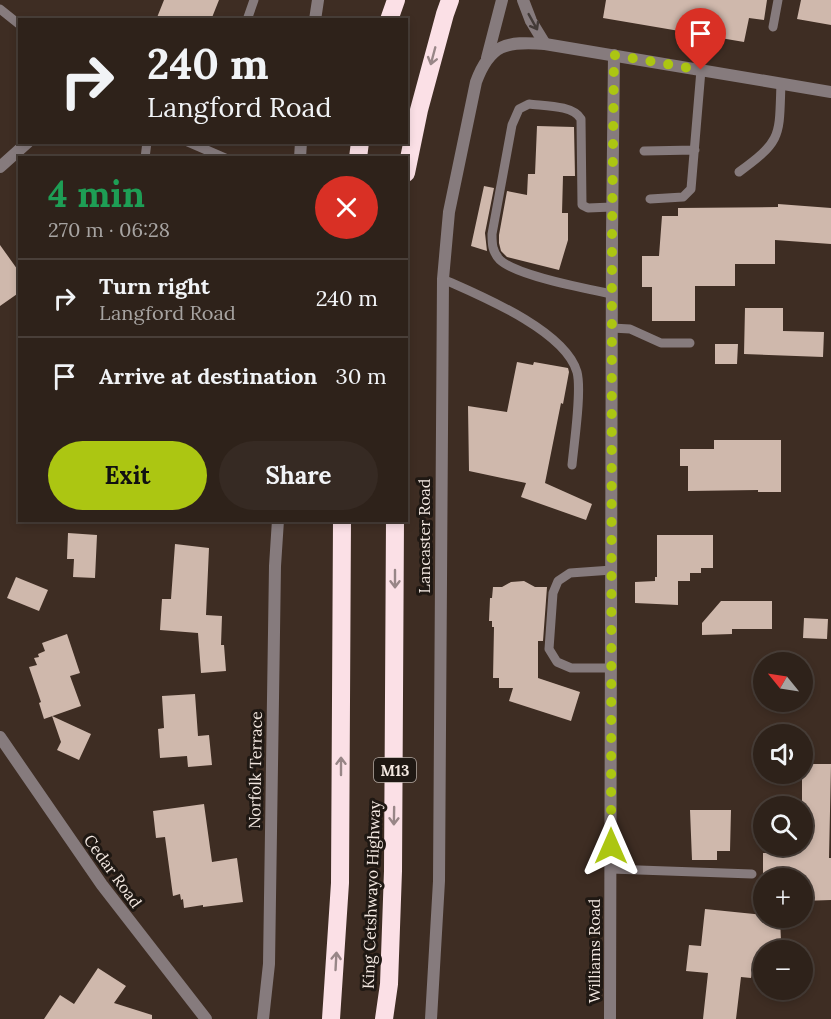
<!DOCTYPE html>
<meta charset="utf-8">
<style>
body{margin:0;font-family:Lora,serif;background:#362a23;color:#f1f3f6;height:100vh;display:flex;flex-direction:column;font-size:22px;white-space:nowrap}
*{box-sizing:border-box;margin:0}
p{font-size:20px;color:#a7a4a2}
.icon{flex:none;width:33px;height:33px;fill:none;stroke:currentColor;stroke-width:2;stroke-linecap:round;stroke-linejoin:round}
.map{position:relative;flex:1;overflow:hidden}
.details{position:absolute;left:18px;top:156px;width:390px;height:366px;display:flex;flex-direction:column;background:#2e221a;border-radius:0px;box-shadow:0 3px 9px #0003,0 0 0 2px #493f39}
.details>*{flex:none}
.banner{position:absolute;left:18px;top:18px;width:390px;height:126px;border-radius:0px;box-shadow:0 3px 9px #0003,0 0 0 2px #493f39;background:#2e221a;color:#f1f3f6;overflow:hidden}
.needle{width:39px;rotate:300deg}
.tools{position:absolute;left:753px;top:652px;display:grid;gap:12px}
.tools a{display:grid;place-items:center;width:60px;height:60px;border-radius:50%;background:#2e221a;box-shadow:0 3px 9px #0003,0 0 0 2px #493f39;font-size:30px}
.pin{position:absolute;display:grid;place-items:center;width:51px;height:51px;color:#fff;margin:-62px -26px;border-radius:50% 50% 50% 0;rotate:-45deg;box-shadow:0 0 6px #0007}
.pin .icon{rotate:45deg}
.me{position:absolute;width:66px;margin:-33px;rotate:0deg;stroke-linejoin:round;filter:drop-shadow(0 0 4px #0008)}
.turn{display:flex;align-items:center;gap:21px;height:126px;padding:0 30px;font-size:27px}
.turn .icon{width:78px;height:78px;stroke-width:2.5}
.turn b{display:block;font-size:42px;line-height:51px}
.round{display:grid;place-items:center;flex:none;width:63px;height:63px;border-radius:32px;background:#362a23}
.overview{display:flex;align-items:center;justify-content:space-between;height:102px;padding:0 30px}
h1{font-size:36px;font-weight:800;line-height:45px;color:#1e9e55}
.action{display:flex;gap:12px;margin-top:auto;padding:12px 30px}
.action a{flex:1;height:69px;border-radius:36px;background:#acc612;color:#111;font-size:24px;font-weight:800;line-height:69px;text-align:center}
.action a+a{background:#362a23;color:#f1f3f6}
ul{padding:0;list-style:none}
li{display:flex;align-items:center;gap:18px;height:78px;padding:0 30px;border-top:2px solid #493f39}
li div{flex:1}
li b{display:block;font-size:22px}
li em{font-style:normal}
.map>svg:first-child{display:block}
.building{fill:#cfb8ac}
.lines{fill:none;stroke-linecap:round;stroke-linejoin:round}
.service{stroke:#867b7d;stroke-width:9}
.minor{stroke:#867b7d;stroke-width:12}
.tertiary{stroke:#867b7d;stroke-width:12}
.motorway{stroke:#fbe0e6;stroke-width:18}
.oneway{stroke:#433b38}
.oneway2{stroke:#988687}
.route{stroke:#acc612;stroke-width:10;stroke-dasharray:0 18}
.labels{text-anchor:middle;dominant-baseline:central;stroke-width:6;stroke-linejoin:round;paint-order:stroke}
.shield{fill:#1f1813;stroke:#b4aaa4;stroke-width:1.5}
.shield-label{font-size:15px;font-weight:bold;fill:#f4e9e2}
.street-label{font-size:16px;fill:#f4e9e2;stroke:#1f1813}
</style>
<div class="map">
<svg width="831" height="1019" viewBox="0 0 831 1019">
<rect width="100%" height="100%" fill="#3e2d23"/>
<!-- building -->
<path class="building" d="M164 0H219L211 20H156Z
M606 0H767L764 20 749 18 744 42 603 18Z
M801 0H831V25L797 19Z
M537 126 574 127 575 176H563L562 213H568V240L559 270 507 257 501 251 499 243V235L507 191 527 195 528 174H535Z
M484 186 494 188 485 233 487 251 471 246Z
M778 204 831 208V244L775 240V264H735V286H695V321H652V287H642V256H659L662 216H678V208L778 207Z
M0 245 20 273V292L0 306Z
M745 308H783V331L824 332 823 357 744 354Z
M715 344H738L737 364H715Z
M517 362 533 365 534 362 568 368 569 372 563 404 561 403 545 483 592 504 586 520 521 497 526 483 469 471 468 406 507 412Z
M714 440H781V492H758V490L688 491V466H680V449H714Z
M68 533 97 535 95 578 73 577 74 559H67Z
M657 535H713V568H701V573H690V581H678V605L635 603V582L655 581V577H657Z
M175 544 209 548 206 615 222 616 221 645H224L226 671 201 673 198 633 160 630 162 599H171Z
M16 577 48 590 39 611 7 598Z
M524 581 535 587H547L543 641H538V678L580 692 571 721 509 701 513 688H499V678H493L494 627H492V621H489L490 598H492L493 587H502L511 582Z
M721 601H772V629H732V634L702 635V623Z
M804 618 828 619 827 639 803 638Z
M67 634 80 673 70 676 81 706 44 719 39 703 41 702 29 667 37 665 34 658 39 657 38 654 45 651 42 643Z
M195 694 198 736 209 735 212 765 188 767 187 756 160 758 158 729 164 728 162 696Z
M52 716 91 734 79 760 57 750 61 742Z
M802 764H831L829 858H831V900L802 901V879H763V853H767V850L792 849V846H802Z
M204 804 212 862 237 858 243 902 203 907V905L184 908 183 899 181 900 180 894 173 896 165 837 156 838 153 811Z
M690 810H731L730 851H717V860H692Z
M705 909 764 915V918H780L781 941 771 942V948H763L761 967H753L751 978 741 977 736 1019H703L708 973 686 971 689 945 701 946Z
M98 968 126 986 114 1003 152 1015V1019H44L60 995 74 1004Z"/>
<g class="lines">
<!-- service -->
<path class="service" d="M0 9 20 25
M247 20 254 0
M773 27 778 0
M188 142 225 158
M644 151 695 150
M145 158 147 142
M739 172C783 140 779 136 781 83
M650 199 683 197 691 189 701 70
M443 279C479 295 565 330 577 372 582 391 574 443 572 465
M612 294C587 289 517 276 500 260 492 252 492 243 492 234L512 125 519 109 529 104C544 106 573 105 581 119L582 205 588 208 612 207
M612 328 630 329 661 343H690
M612 668H571L557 662 549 649 553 593 558 581 570 573 612 570
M611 869 752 874"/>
<!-- minor -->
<path class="minor" d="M523 0 531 21 545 44
M315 20 318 0
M487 58 502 0
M300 158 301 142
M0 167 28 142
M0 737 102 885 206 1019
M263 1019 269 964 275 566 278 520
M610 1019 612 235 614 55"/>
<!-- tertiary -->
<path class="tertiary" d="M431 1019 439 881 443 279 449 212 476 82C490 44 506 41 545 44L831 92"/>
<!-- motorway -->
<path class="motorway" d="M389 20 396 0
M358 158 360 142
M406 173 419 110 445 14 450 0
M331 1019 340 883 342 520
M384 1019 389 984 393 871 395 520"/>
</g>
<!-- one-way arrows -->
<defs><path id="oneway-shaft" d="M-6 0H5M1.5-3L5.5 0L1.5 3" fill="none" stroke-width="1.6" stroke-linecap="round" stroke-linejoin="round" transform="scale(1.5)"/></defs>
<use class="oneway" href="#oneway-shaft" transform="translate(533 22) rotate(61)"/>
<g class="oneway2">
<use href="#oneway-shaft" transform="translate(433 56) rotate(105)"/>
<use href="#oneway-shaft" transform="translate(395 579) rotate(90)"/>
<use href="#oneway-shaft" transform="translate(341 766) rotate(-90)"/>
<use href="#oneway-shaft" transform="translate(394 816) rotate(91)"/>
<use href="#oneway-shaft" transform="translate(336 961) rotate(-87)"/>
</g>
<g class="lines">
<!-- route -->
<path class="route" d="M611 846 612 235 614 55 701 70"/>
</g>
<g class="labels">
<!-- shield labels -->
<rect class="shield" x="374" y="758" width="42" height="24" rx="4.5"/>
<g class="shield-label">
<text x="395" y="770">M13</text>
</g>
<!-- street labels -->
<g class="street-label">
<text transform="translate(424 536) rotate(-90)">Lancaster Road</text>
<text transform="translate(255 770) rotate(-89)">Norfolk Terrace</text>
<text transform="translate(113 871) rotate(54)">Cedar Road</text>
<text transform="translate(371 895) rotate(-88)">King Cetshwayo Highway</text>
<text transform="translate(594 951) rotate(-90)">Williams Road</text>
</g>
</g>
</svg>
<div class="tools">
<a><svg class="needle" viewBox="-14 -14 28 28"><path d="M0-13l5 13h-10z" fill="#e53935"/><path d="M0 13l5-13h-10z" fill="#a7a4a2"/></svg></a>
<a><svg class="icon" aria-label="sound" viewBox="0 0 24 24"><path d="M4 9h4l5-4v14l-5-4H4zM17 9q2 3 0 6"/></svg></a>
<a><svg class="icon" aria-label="search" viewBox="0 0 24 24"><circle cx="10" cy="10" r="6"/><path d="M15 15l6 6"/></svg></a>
<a>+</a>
<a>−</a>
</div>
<div class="pin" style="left:701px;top:70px;background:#d93025"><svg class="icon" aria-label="arrive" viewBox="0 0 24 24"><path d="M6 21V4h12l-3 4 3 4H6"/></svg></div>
<svg class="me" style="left:611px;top:846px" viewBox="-20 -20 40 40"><path d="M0-17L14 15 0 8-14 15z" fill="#acc612" stroke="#fff" stroke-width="4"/></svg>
<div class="banner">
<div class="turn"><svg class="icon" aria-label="right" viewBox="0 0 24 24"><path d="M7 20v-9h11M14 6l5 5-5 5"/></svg><div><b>240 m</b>Langford Road</div></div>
</div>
<section class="details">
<div class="overview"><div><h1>4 min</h1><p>270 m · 06:28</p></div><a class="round" style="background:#d93025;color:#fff"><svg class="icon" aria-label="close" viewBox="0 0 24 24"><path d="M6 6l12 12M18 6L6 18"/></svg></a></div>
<ul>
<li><svg class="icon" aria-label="right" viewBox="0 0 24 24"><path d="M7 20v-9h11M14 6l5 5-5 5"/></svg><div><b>Turn right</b><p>Langford Road</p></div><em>240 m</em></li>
<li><svg class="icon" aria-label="arrive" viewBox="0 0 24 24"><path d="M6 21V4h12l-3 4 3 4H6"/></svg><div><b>Arrive at destination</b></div><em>30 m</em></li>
</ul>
<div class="action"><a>Exit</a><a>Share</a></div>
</section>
</div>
